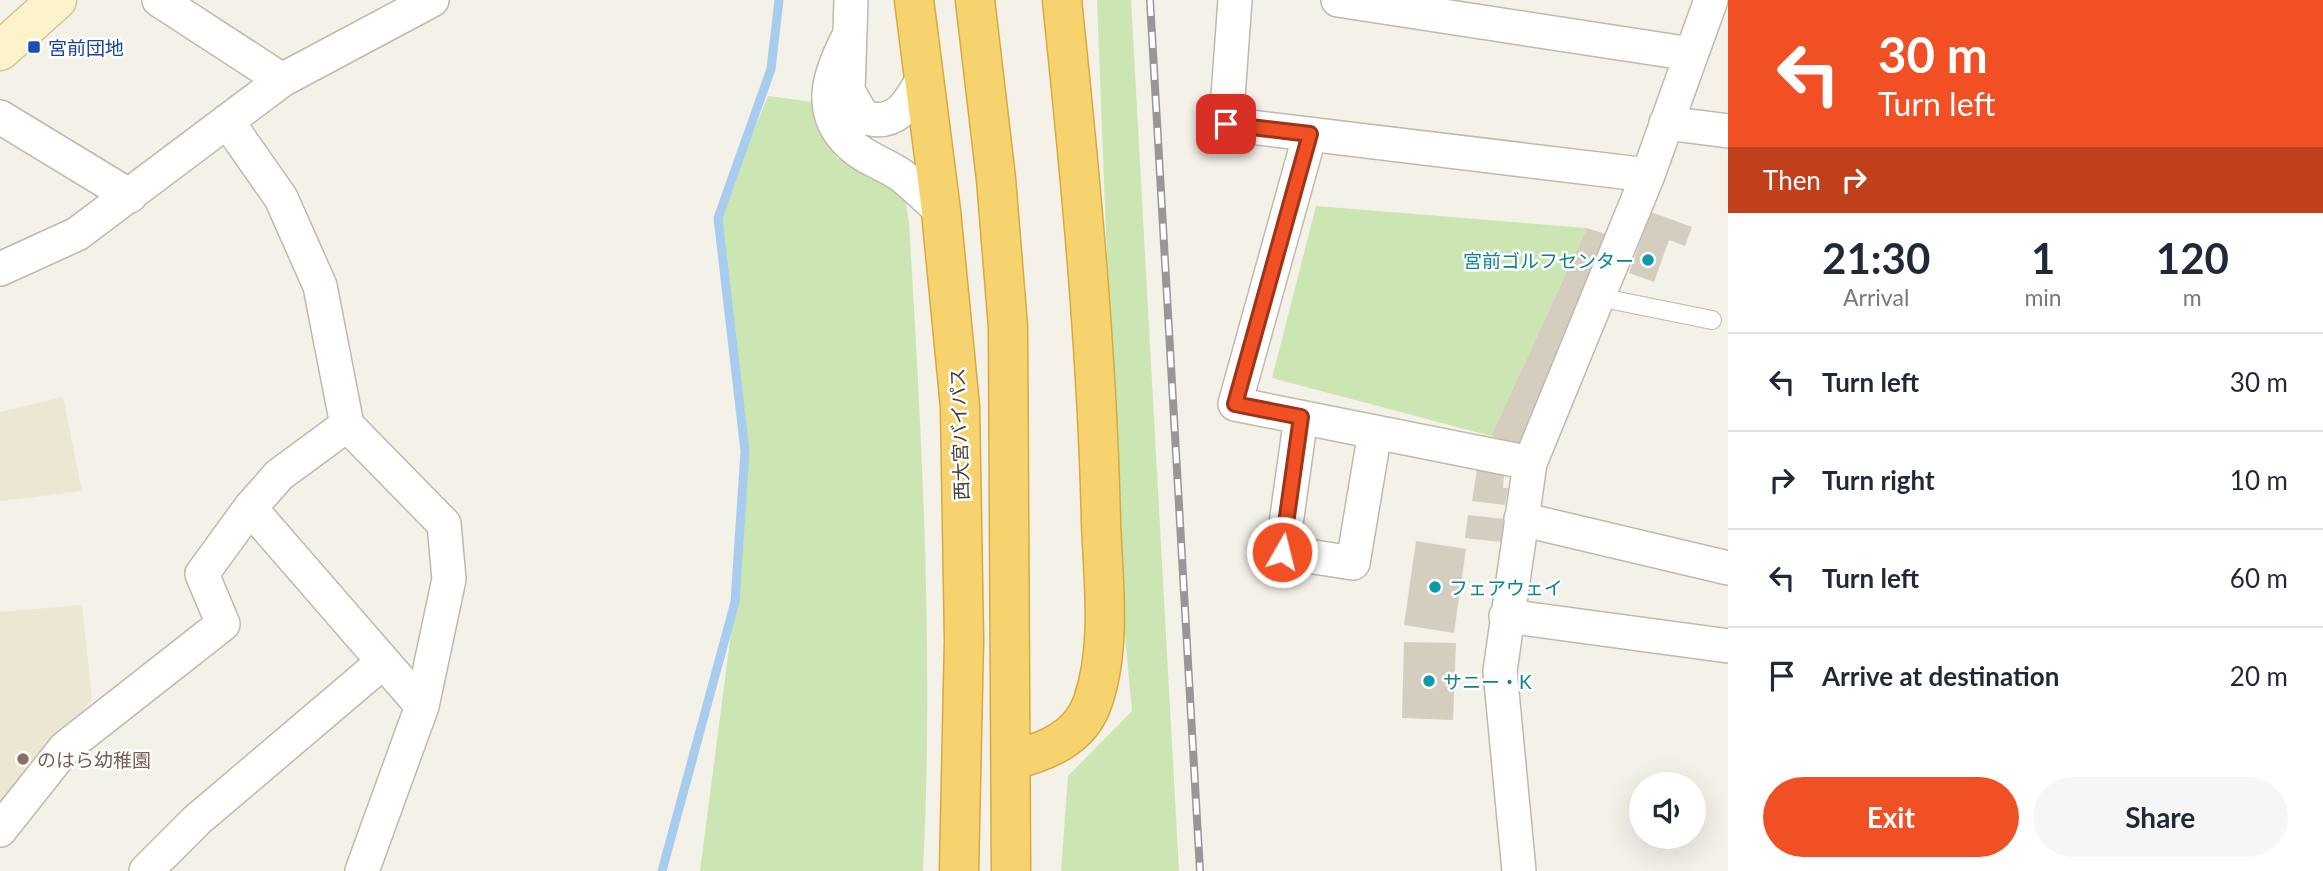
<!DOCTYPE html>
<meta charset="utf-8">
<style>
body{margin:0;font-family:Lato,"Noto Sans JP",sans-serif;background:#f6f6f7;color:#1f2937;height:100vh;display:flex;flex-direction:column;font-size:26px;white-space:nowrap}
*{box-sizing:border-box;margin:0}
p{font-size:23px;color:#747a83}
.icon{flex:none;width:38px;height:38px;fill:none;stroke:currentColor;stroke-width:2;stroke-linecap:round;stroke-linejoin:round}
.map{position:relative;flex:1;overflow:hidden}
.drawer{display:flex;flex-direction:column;background:#fff;width:595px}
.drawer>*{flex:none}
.top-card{background:#f05023;color:#fff;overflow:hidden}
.buttons{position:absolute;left:1629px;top:772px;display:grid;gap:14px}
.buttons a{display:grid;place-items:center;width:77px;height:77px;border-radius:50%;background:#fff;box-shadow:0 7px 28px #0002;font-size:35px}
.pin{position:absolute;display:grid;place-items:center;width:60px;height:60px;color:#fff;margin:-30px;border-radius:14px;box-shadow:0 4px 10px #0006}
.me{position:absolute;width:77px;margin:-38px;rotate:8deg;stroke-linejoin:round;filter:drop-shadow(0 0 5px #0008)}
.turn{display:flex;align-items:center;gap:24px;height:147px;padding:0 35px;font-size:32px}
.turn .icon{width:91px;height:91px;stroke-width:2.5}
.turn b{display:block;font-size:49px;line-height:60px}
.then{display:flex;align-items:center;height:66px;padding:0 35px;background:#0003;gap:14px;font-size:26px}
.eta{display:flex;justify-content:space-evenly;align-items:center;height:119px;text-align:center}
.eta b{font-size:42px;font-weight:700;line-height:49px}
.action{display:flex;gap:14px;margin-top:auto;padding:14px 35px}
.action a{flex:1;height:80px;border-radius:42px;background:#f05023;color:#fff;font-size:28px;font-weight:700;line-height:80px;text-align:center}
.action a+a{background:#f6f6f7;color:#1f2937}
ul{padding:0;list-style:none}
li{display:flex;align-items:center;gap:21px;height:98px;padding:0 35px;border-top:2px solid #e0e1e3}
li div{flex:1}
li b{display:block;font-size:26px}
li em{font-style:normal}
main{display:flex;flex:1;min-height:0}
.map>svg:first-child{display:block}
.education{fill:#ece7d3}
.green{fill:#cce6b3}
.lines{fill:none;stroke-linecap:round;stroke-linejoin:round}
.stream{stroke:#a8cced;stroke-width:9}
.building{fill:#d5cebf}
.lane-casing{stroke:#bfb9ac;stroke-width:20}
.street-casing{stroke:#bfb9ac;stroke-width:36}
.secondary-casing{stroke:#d1c69a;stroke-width:41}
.highway-casing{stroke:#d7a940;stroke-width:41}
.lane{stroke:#fff;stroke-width:18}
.street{stroke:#fff;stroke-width:33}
.secondary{stroke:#fcf3ca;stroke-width:38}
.highway{stroke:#f7d370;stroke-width:38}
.rail-casing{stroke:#979797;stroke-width:8}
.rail{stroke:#fff;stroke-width:5;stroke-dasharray:16;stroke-linecap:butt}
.route-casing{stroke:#9c3417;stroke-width:18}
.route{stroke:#f05023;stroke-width:12}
.transit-dot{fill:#1a4fb4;stroke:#fff;stroke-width:2.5}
.culture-dot{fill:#0f9aa8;stroke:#fff;stroke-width:2.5}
.education-dot{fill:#8d6e63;stroke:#fff;stroke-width:2.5}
.labels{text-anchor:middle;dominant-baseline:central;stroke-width:5;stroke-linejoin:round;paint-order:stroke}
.transit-label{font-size:19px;fill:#164399;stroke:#fff;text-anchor:start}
.culture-label{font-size:19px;fill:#0d838f;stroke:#fff;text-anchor:start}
.street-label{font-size:19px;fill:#474237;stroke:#fff}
.education-label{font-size:19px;fill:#785e54;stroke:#fff;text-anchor:start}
</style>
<main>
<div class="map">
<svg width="1728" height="871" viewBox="0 0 1728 871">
<rect width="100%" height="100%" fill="#f4f1e9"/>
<!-- education -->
<path class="education" d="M63 397 82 491 0 501V412Z
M82 605 92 699 0 819V612Z"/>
<!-- green -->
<path class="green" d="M1097 0H1131L1179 871H1061L1068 776 1132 711 1119 571Z
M768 96 813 102 837 158 904 190 909 223C922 439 934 655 923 871H700L735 602 745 451 718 218Z
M1316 206 1587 228 1491 436 1272 378Z"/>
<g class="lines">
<!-- stream -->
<path class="stream" d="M662 871 735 602 745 451 718 218 771 69 779 0"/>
</g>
<!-- building -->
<path class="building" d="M1651 212 1692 227 1685 246 1669 240 1654 282 1629 273Z
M1587 228 1612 236 1518 447 1491 436Z
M1477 470 1504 474 1503 488H1508L1505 505 1472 501Z
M1468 515 1504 519 1501 542 1465 538Z
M1416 541 1466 549 1454 633 1404 625Z
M1404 642 1456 643 1453 720 1402 718Z"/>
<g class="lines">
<!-- lane casing -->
<g class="lane-casing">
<path id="lane" d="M1598 297 1712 320"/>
</g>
<!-- street casing -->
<g class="street-casing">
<path id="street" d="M159 0 282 80
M851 0 848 91 863 117C897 128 909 103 924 77
M1235 0 1226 124 1648 175
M1338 0 1691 54
M849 36C830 72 815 111 850 144 864 158 885 164 901 175 915 186 928 199 941 211
M0 117 130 196
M227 121 281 198 320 286 347 425 444 524 449 579 422 706 362 871
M1666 123 1728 131
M1310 134 1235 404 1530 463
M0 269 77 234 282 80 432 0
M1301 417 1282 552 1353 563 1375 432
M250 508 422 706
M1521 519 1728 568
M1506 616 1728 646
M0 830 65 748 223 624 202 574 250 508 279 475 347 425
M146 871 197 820 383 662
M1519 871 1500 671 1530 463 1648 175 1711 0"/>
</g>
<!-- secondary casing -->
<g class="secondary-casing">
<path id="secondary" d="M0 51 57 0"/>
</g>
<!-- highway casing -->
<g class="highway-casing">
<path id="highway" d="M914 0 941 211 960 407 964 640 959 871
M975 0 996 179 1008 327 1011 871
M1013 760C1047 751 1081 738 1093 701 1112 645 1103 580 1101 522 1097 348 1080 173 1062 0"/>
</g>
<!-- lane -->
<use href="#lane" class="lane"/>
<!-- street -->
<use href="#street" class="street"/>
<!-- secondary -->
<use href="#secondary" class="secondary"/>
<!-- highway -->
<use href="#highway" class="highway"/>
<!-- rail casing -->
<g class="rail-casing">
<path id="rail" d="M1150 0 1200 871"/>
</g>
<!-- rail -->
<use href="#rail" class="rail"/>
</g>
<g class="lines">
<!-- route casing -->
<g class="route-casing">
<path id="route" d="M1226 124 1310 134 1235 404 1301 417 1282 552"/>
</g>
<!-- route -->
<use href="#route" class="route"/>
</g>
<!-- markers -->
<rect class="transit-dot" x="27" y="40" width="14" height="14" rx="3.5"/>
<g class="culture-dot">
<circle cx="1648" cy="260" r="7"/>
<circle cx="1435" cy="587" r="7"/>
<circle cx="1429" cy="681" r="7"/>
</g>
<circle class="education-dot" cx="23" cy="759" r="7"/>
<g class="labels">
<!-- transit labels -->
<g class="transit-label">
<text x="48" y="47">宮前団地</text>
</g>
<!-- culture labels -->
<g class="culture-label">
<text x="1634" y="260" text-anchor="end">宮前ゴルフセンター</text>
<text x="1449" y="587">フェアウェイ</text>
<text x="1443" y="681">サニー・K</text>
</g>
<!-- street labels -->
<g class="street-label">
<text transform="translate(959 434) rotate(-92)">西大宮バイパス</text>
</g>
<!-- education labels -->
<g class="education-label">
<text x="37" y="759">のはら幼稚園</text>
</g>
</g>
</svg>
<div class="buttons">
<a><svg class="icon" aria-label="sound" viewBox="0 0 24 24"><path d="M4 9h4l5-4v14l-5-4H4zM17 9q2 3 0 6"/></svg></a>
</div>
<div class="pin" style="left:1226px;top:124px;background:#d93025"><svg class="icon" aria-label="arrive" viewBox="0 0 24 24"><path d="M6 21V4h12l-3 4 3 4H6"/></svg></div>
<svg class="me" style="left:1282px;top:552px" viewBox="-20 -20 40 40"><circle r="17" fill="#f05023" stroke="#fff" stroke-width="3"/><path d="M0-11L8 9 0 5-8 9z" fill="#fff"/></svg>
</div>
<section class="drawer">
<div class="top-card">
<div class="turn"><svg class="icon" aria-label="left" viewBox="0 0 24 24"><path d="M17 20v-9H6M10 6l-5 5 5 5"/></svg><div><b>30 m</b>Turn left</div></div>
<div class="then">Then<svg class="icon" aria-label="right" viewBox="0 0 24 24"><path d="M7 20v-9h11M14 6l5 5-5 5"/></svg></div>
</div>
<div class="eta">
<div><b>21:30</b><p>Arrival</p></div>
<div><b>1</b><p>min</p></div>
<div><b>120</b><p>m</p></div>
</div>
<ul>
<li><svg class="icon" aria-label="left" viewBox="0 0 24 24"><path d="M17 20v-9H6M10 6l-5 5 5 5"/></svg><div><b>Turn left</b></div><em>30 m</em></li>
<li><svg class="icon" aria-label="right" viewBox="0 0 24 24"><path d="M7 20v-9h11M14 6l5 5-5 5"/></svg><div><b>Turn right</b></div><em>10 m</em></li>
<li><svg class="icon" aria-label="left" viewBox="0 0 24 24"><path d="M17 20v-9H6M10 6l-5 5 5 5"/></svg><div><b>Turn left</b></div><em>60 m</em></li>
<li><svg class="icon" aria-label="arrive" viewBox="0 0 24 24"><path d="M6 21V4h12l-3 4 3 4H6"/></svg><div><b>Arrive at destination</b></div><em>20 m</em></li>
</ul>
<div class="action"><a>Exit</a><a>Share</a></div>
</section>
</main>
